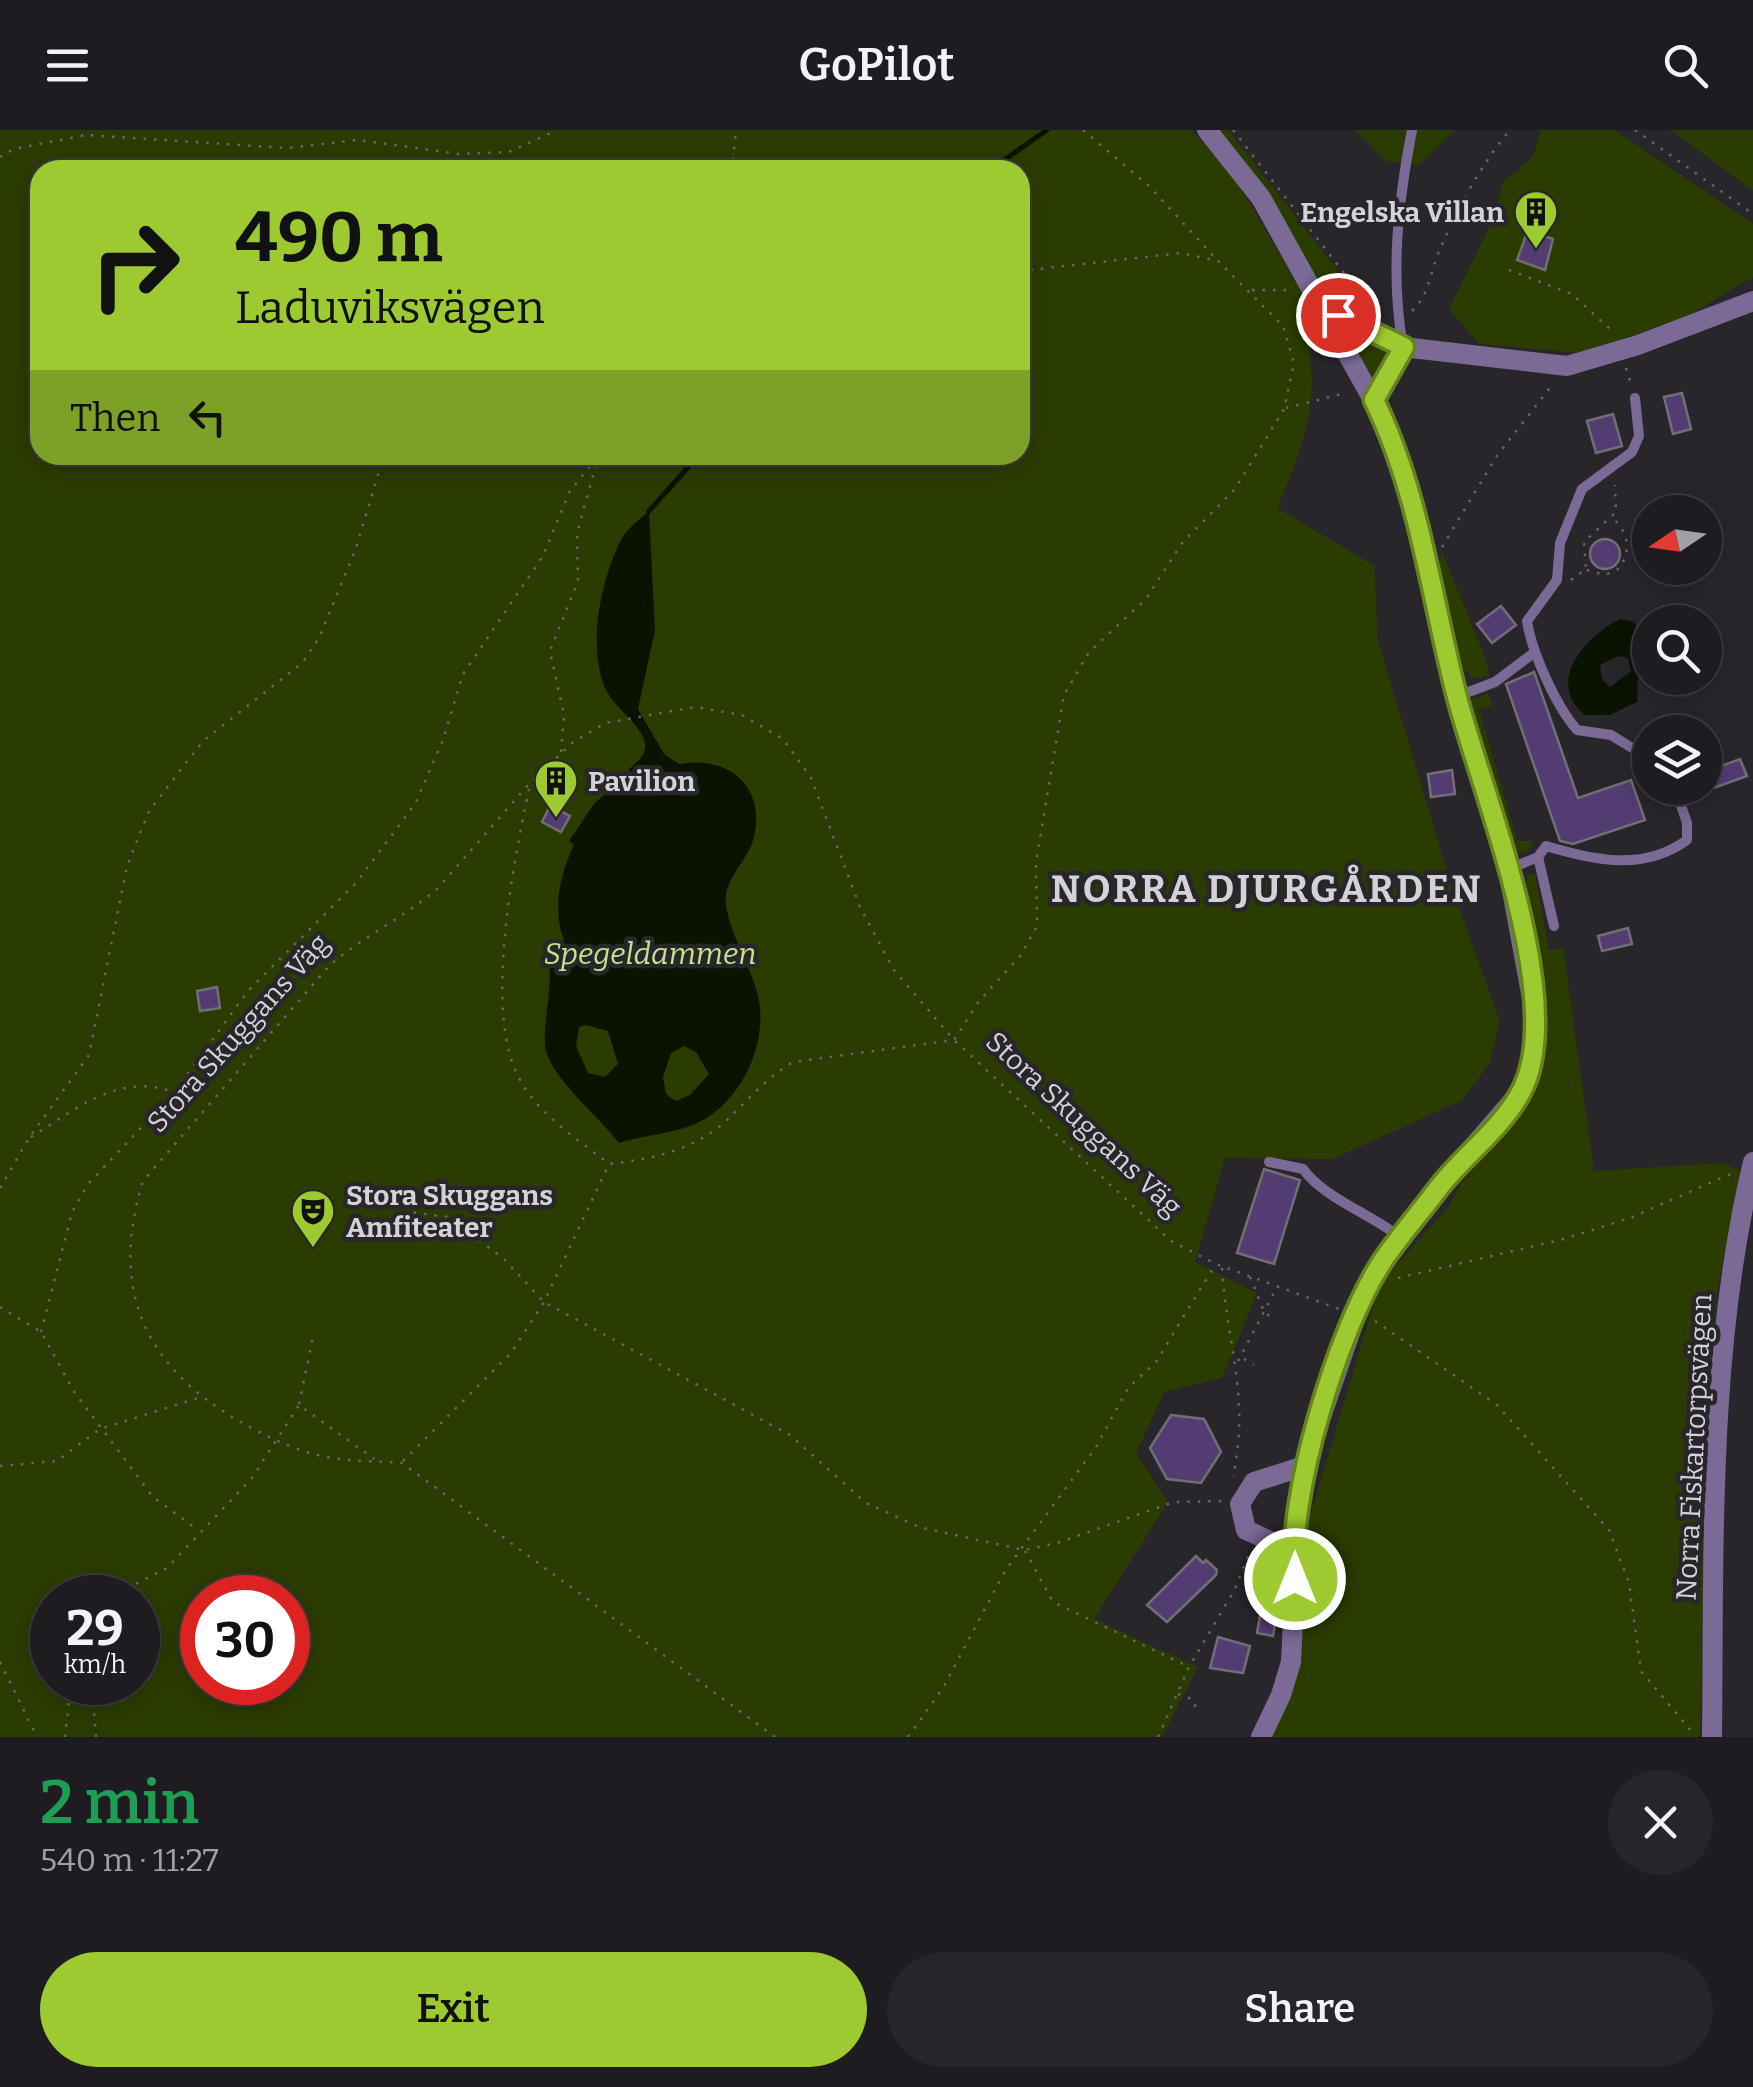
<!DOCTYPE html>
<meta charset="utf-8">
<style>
body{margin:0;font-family:Bitter,serif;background:#262529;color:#f1f3f6;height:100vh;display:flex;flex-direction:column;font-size:38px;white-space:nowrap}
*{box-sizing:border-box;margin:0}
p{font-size:32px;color:#a1a1a5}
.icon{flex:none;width:55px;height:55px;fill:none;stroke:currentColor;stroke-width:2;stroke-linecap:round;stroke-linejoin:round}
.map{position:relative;height:1607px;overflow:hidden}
.sheet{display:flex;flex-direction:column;background:#1e1c20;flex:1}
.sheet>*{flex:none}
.banner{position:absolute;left:30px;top:30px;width:1000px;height:305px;border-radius:30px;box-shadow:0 5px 25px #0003,0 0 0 2px #3c3a3e;background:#9dca30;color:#111;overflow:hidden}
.needle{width:65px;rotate:257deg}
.fabs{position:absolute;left:1632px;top:365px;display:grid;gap:20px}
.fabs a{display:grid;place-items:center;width:90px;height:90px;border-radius:50%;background:#1e1c20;box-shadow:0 5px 25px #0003,0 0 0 2px #3c3a3e;font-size:50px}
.speed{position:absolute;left:30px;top:1445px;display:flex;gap:20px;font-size:50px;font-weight:700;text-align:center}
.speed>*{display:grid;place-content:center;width:130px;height:130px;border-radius:50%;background:#1e1c20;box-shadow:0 5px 25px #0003,0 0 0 2px #3c3a3e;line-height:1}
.speed small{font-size:25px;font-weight:400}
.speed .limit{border:15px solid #d22;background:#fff;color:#111}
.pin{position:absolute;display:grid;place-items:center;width:85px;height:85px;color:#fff;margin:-42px;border:5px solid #fff;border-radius:50%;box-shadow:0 2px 10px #0007}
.me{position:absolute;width:110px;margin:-55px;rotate:0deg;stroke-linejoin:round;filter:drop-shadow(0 0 8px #0008)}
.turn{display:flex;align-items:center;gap:35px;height:210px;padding:0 40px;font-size:45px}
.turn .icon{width:130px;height:130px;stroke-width:2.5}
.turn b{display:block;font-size:70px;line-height:85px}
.then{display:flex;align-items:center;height:95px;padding:0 40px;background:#0003;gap:20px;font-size:38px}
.round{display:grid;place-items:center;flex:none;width:105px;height:105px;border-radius:52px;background:#262529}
.head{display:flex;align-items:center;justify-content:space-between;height:170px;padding:0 40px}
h1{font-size:60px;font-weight:600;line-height:75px;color:#1e9e55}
.cta{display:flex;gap:20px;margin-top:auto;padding:20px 40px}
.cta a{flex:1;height:115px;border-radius:60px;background:#9dca30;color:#111;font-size:40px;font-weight:600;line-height:115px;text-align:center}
.cta a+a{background:#262529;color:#f1f3f6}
header{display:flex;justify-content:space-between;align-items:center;height:130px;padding:0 40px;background:#1e1c20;font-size:45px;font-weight:600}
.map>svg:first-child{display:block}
.green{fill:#2b3c00;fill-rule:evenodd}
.water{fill:#0a1300;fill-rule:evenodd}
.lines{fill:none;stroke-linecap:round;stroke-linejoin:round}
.stream{stroke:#0a1300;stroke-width:5}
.building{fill:#523c72;stroke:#716f75;stroke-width:2.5}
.path{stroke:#68666b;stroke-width:2.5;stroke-dasharray:2.5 8;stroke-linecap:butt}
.service{stroke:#7a6a95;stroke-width:10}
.minor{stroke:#7a6a95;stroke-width:20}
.route-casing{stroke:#66831f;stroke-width:25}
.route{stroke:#9dca30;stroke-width:18}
.labels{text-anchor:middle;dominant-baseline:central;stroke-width:9;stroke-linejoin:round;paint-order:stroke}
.poi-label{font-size:28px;font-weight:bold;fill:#d3d2d6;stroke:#28262b;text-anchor:start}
.street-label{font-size:28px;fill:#d3d2d6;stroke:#28262b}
.water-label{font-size:30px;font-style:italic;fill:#c2e389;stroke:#28262b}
.district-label{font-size:38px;font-weight:bold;letter-spacing:2.5px;fill:#d3d2d6;stroke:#28262b}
</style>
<header><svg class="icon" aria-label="menu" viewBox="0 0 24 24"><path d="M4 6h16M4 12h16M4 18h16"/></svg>GoPilot<svg class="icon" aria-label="search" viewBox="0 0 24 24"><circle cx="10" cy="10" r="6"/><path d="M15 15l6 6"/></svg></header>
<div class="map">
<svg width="1753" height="1607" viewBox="0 0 1753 1607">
<rect width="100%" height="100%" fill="#28262b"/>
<!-- green -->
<path class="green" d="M0 0H1191L1234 47 1323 198 1309 217C1318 280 1302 320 1277 378L1374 435 1378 511 1454 764 1500 891 1490 932 1463 970 1333 1029 1225 1028 1195 1132 1257 1163 1222 1248 1164 1262 1136 1323 1168 1372 1094 1489 1198 1537 1162 1607H0ZM40 40H1020V325H40ZM52 1468H138V1552H52ZM202 1468H288V1552H202Z
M1213 0H1228L1378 192 1376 196 1339 178 1319 158Z
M1354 0H1455L1420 35 1386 31Z
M1541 0H1615L1753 94V147L1689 185 1583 223 1479 214 1449 179 1492 92 1503 53 1534 25Z
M1671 0H1753V61Z
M1353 202 1389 220 1372 250 1347 204Z
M1442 422 1486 530 1489 546 1474 548C1448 534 1433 450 1442 422Z
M1487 563 1493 575 1479 579 1517 711H1534L1526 723 1512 719 1469 576 1473 566 1477 569Z
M1535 744 1549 820 1563 818 1594 1041 1723 1033 1741 1041 1717 1161 1706 1357 1700 1607H1270L1301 1482 1310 1386 1380 1153 1448 1078 1462 1052 1515 991 1536 955 1546 896 1540 824 1526 754 1528 745Z"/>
<!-- water -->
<path class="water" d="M649 381 655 500 638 579 664 624 679 634C727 625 766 655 754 707 749 730 722 749 726 776 731 806 749 833 757 862 771 910 741 976 693 995 673 1003 641 1006 619 1013 601 988 547 945 545 915 543 885 555 853 547 823L564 810C552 780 560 744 574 715L569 711 594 674 614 656 628 655 629 639C637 632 646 626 645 614 642 594 613 577 605 558 587 514 601 449 622 408 628 398 640 389 649 381ZM586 895 608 901 618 934 605 947 588 943 576 916 579 897ZM684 916 696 922 709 944 690 965 676 971 666 964 663 947 671 923Z
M1620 489 1633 492 1650 509V522L1638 534 1637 572 1610 585H1585C1544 552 1587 505 1620 489ZM1618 526 1628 528 1631 541 1610 557 1602 549 1600 535Z"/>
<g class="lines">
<!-- stream -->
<path class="stream" d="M927 40H970
M975 40 994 37 1047 0
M649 381 699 325"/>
</g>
<!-- building -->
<path class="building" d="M1528 100 1553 109 1545 140 1517 130Z
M1682 263 1691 299 1673 304 1664 267Z
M1613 284 1622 316 1596 323 1587 291Z
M1590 424a15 15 0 1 1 30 0a15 15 0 1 1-30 0Z
M1501 476 1516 495 1492 513 1477 494Z
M1534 542 1578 668 1631 650 1645 690 1573 714 1560 711 1506 554Z
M1740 629 1747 646 1705 661V642Z
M1452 640 1455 664 1431 667 1428 644Z
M550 676 570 686 561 702 542 692Z
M1628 798 1632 814 1602 821 1598 806Z
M217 857 220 878 200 881 197 861Z
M1264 1039 1300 1050 1274 1134 1237 1123Z
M1171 1285 1204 1289 1221 1322 1201 1353 1167 1349 1150 1318Z
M1196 1426 1203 1433 1206 1430 1217 1440 1216 1445 1167 1492 1147 1475Z
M1264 1462 1280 1465 1273 1506 1257 1503Z
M1218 1507 1250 1516 1243 1543 1210 1538Z"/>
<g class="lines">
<!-- path -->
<path class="path" d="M1083 0 1150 57 1217 130
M1233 0 1375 183
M1635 0 1753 84
M0 27 14 19 86 5 287 18 358 10 459 24 509 22 557 0
M732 40 736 0
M1509 140 1572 164 1613 202
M1252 160H1289
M1412 181C1429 165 1429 146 1438 124 1455 83 1481 34 1510 0
M1626 238 1631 254
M1286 278 1346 263
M1442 417 1496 327 1553 254
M1587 440 1605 445 1620 438C1631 418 1629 405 1613 388
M1571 450 1586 439 1584 412 1616 382 1615 355
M561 622 564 585 550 521 578 451 577 403 597 331
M529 659C514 731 483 882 519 948 538 984 577 1009 608 1033
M31 1007C76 979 120 942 173 962
M0 1058 29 1008 89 925 127 736 149 681 203 611 302 533 319 508 355 421 384 325
M378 1103 409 1082 449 1087 505 1130 544 1172 790 1305 866 1373 919 1397 1024 1420 1057 1413 1174 1372 1223 1371
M1222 1138C1227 1217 1250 1264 1233 1347
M1250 1147 1265 1184 1276 1188
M1398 1148 1564 1109 1630 1088 1733 1043
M0 1177 41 1202 75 1263 153 1367 198 1400
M1375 1191 1497 1275 1609 1400 1629 1453 1641 1541 1692 1602
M41 1202 72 1082 89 1053 174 963 247 862 356 753 415 674 443 610 463 544 543 426 570 361 598 326
M1244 1229 1254 1235
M1238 1231 1276 1159
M299 1274 314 1202
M403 1331 511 1223 544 1172 609 1034C652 1029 693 1021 727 990 748 970 767 947 793 932L954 910 979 871 1021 825 1037 796 1036 732 1064 565 1089 522 1146 469 1182 413 1235 359 1284 279 1294 233 1283 196 1218 131 1181 123 1020 141
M0 1336 57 1331 100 1299 198 1268
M1025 1421 1053 1472 1187 1536
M108 1468 167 1438 252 1348 299 1275 374 1329
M0 1532 37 1607
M92 1552 96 1607
M1178 1564 1192 1569 1197 1580
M65 1607 71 1552
M775 1607 402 1333C379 1331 355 1332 332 1328 300 1323 267 1307 239 1291 142 1235 110 1157 143 1051L329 836C363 806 404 788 438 758L529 654 572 613 605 593 695 577 742 585 783 609 811 648 860 777 894 840 954 910 1171 1111 1216 1134 1339 1179
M908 1607 943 1558 1005 1441 1096 1317 1128 1258 1156 1232 1215 1135
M1158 1607 1189 1537 1234 1461 1250 1421"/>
<!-- service -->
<path class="service" d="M1403 217C1390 143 1398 73 1412 0
M1635 268 1639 306 1632 322 1582 359 1560 413 1557 450 1527 491C1532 523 1556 576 1577 600L1611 605 1650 629
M1458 566 1495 552 1535 522
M1538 727 1554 796
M1509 739 1538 727 1546 716C1593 730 1643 742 1687 710V693L1675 658
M1269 1032 1303 1039C1325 1069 1370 1083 1401 1108"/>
<!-- minor -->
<path class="minor" d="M1207 0 1261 68 1373 270 1400 328 1457 566 1508 739 1536 890 1533 924 1523 959 1439 1056 1383 1131 1361 1171 1304 1336 1292 1421 1295 1449 1291 1532 1281 1565 1261 1607
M1328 175 1351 193 1403 217 1567 236 1638 215 1753 171
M1373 270 1403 217
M1292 1421 1246 1400 1240 1374 1254 1352 1304 1336
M1712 1607C1714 1417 1708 1218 1753 1032"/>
</g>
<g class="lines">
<!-- route casing -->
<g class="route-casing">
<path id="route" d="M1295 1449C1286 1370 1338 1199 1382 1132 1398 1108 1419 1084 1437 1060 1463 1025 1505 997 1524 956 1565 864 1482 663 1457 567 1431 467 1420 364 1374 270L1404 217 1338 185"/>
</g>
<!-- route -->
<use href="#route" class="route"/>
</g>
<!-- icons -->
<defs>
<g id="building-pin" transform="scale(2.25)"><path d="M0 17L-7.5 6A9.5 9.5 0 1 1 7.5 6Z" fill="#9dca30" stroke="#28262b"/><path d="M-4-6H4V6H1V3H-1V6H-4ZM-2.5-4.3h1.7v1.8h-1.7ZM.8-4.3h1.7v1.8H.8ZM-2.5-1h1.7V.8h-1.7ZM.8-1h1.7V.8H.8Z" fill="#111"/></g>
<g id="theatre-pin" transform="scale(2.25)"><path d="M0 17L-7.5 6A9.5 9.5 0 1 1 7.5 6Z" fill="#9dca30" stroke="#28262b"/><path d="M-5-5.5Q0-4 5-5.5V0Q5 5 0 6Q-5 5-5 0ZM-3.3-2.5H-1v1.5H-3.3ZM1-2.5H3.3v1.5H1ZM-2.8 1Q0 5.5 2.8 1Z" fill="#111"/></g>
</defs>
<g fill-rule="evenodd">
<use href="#building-pin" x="1536" y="82"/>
<use href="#building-pin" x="556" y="651"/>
<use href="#theatre-pin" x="313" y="1081"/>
</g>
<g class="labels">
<!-- poi labels -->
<g class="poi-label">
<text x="1504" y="82" text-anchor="end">Engelska Villan</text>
<text x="588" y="651">Pavilion</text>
<text x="346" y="1065">Stora Skuggans<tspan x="346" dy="32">Amfiteater</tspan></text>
</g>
<!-- street labels -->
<g class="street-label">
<text transform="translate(238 903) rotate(-48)">Stora Skuggans Väg</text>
<text transform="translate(1084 994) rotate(43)">Stora Skuggans Väg</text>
<text transform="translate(1694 1317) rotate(-87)">Norra Fiskartorpsvägen</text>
</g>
<!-- water labels -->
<g class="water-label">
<text x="650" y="824">Spegeldammen</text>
</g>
<!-- district labels -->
<g class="district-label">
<text x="1267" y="759">NORRA DJURGÅRDEN</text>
</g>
</g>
</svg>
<div class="fabs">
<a><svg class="needle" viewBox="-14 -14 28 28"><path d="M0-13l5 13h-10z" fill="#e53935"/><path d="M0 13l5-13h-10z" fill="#a1a1a5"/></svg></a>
<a><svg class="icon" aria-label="search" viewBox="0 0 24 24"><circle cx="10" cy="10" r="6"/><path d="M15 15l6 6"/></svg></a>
<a><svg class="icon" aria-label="layers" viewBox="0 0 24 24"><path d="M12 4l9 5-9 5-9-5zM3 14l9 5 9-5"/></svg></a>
</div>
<div class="speed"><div>29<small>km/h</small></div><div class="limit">30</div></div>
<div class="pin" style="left:1338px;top:185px;background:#d93025"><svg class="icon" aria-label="arrive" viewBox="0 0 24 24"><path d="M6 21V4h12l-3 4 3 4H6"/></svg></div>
<svg class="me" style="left:1295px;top:1449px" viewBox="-20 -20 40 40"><circle r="17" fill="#9dca30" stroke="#fff" stroke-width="3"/><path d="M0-11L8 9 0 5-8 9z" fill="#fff"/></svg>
<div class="banner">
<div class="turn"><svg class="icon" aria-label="right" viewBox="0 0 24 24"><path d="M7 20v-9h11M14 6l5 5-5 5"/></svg><div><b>490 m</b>Laduviksvägen</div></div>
<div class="then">Then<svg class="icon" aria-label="left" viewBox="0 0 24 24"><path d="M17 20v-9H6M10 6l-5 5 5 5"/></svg></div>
</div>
</div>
<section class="sheet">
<div class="head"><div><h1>2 min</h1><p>540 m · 11:27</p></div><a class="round"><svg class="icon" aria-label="close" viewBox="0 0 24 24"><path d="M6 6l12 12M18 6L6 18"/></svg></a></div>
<div class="cta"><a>Exit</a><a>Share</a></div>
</section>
